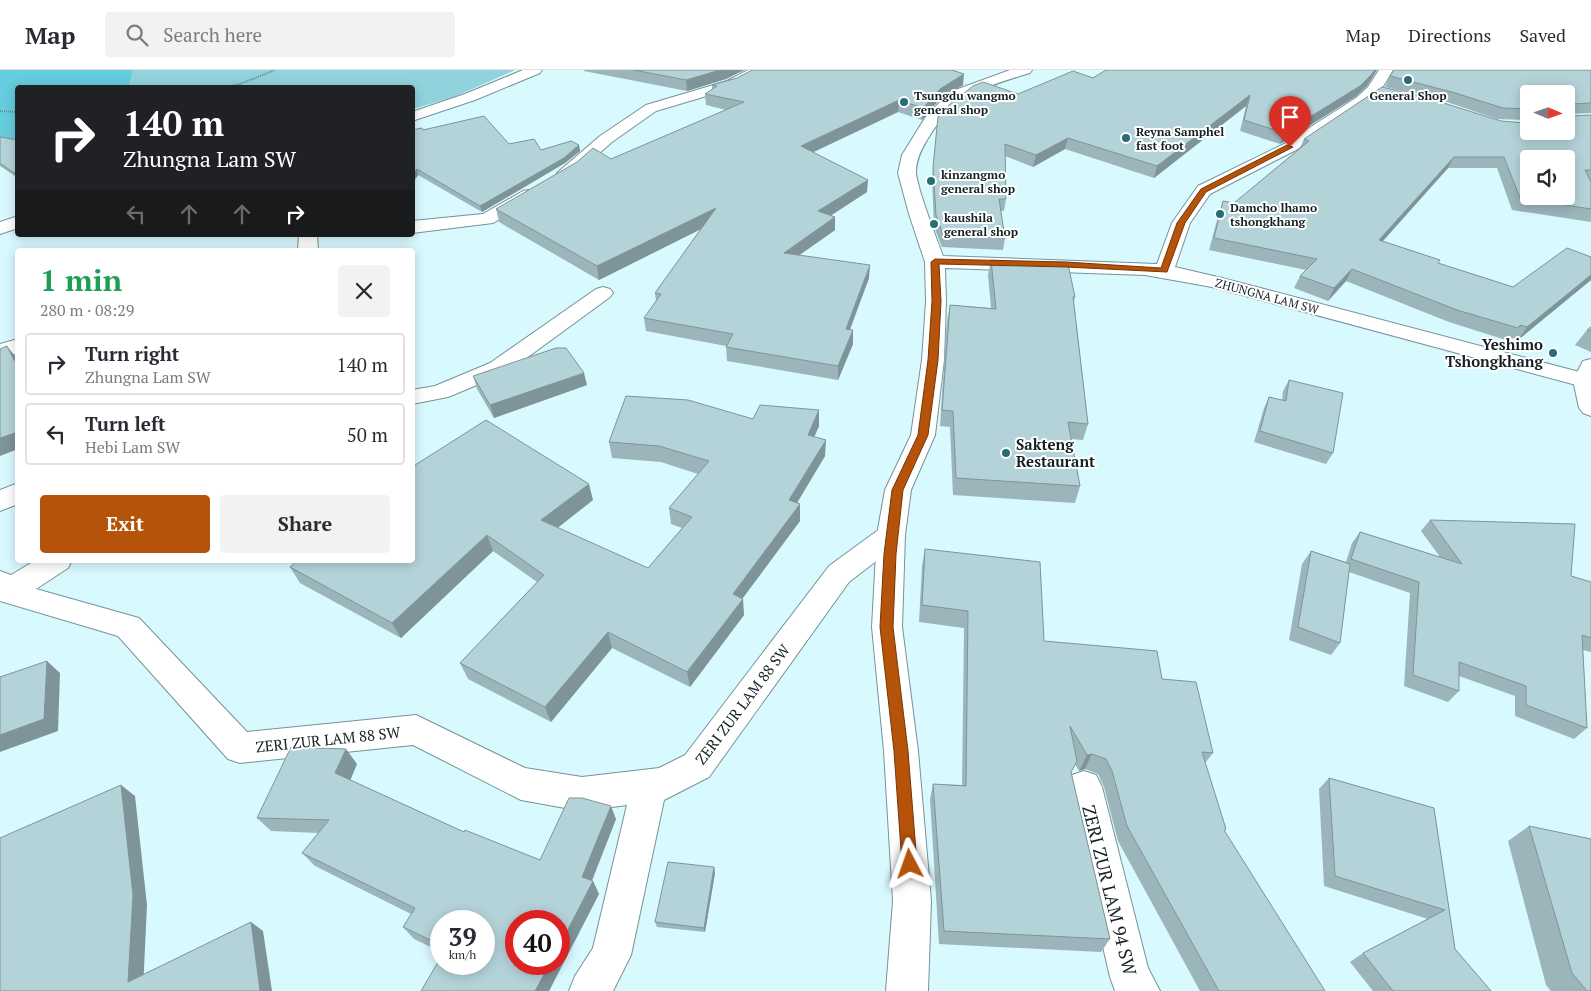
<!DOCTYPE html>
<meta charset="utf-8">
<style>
body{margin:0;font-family:"PT Serif",serif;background:#f2f2f3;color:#2b2b33;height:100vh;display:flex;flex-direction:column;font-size:19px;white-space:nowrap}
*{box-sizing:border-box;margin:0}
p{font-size:16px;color:#7c7c81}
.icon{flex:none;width:28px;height:28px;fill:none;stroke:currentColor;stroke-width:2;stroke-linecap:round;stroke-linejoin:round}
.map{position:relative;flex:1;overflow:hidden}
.panel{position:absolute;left:15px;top:178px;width:400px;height:315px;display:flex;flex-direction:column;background:#fff;border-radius:5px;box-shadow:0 2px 12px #0003}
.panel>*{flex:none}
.banner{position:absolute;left:15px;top:15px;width:400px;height:152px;border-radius:5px;box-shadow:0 2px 12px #0003;background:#202124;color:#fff;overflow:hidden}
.needle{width:32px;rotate:92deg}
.buttons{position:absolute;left:1520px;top:15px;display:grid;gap:10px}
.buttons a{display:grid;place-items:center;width:55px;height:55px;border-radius:5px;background:#fff;box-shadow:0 2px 12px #0003;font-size:25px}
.speed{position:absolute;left:430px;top:840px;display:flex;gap:10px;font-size:25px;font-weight:700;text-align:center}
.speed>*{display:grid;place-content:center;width:65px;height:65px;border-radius:50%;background:#fff;box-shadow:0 2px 12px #0003;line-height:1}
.speed small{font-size:12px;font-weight:400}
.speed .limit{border:8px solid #d22;background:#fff;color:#111}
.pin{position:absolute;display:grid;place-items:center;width:42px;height:42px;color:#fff;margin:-51px -21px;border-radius:50% 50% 50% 0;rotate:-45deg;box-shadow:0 0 5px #0007}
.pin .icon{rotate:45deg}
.me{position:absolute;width:55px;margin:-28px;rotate:356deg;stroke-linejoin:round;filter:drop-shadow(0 0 4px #0008)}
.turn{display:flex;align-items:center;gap:18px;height:105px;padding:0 25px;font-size:22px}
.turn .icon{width:65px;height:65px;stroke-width:2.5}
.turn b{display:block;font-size:35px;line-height:42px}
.lanes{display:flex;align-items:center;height:48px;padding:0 25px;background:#0003;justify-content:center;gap:25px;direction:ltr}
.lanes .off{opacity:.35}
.round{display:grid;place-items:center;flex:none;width:52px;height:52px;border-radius:5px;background:#f2f2f3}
.head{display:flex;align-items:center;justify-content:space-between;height:85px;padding:0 25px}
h1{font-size:30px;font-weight:700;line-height:38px;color:#1e9e55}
.cta{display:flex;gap:10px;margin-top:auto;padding:10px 25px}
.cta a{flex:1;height:58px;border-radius:5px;background:#b45309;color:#fff;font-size:20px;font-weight:700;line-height:58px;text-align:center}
.cta a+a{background:#f2f2f3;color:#2b2b33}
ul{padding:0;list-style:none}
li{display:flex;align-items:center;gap:15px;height:62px;margin:0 10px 8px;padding:0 15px;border:2px solid #e1e1e2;border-radius:5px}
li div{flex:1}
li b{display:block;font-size:19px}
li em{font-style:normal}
header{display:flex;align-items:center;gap:30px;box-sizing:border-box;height:70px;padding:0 25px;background:#fff;border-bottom:1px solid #e1e1e2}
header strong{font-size:24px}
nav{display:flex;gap:28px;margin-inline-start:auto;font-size:18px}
.search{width:350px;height:45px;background:#f2f2f3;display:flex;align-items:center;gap:12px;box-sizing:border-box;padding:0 18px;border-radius:5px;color:#7c7c81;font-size:19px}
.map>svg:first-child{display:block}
.green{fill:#91d3dd}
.forest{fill:#65cddd}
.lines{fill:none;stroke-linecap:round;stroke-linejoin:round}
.minor-casing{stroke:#759398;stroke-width:2}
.tertiary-casing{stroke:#759398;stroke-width:2}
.path{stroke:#72888b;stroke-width:2;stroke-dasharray:1 1;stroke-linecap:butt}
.minor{fill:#fff;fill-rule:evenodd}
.tertiary{fill:#fff;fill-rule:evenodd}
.wall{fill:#9bb5bb}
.shaded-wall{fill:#7e9498}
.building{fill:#b4d3d9;stroke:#7e9498;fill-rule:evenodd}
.route{fill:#b45309;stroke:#753606}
.poi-dot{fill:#256e79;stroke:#fff;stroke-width:2}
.labels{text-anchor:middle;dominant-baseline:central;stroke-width:4;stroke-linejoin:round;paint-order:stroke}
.far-poi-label{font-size:12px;font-weight:bold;fill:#152123;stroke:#fff;text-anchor:start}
.far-street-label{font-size:12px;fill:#152123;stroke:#fff}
.poi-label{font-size:15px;font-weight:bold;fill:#152123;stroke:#fff;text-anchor:end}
.street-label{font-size:15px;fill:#152123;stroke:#fff}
.near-street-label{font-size:18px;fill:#152123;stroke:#fff}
</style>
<header>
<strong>Map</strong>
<div class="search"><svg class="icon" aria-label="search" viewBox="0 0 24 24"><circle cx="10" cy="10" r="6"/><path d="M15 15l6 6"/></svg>Search here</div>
<nav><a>Map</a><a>Directions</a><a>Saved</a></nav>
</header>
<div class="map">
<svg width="1591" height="921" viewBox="0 0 1591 921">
<rect width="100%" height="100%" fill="#d8f9fe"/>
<!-- green -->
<path class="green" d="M133 0H515L454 27 413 39 412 18 129 17Z"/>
<!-- forest -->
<path class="forest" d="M0 0H133L129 17 18 18 17 72 0 78Z"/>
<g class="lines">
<!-- minor casing -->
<g class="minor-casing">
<path id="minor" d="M523 0H542L540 3 475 30 412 51V42L465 24Z
M748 0H766L764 3 737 17 656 41 612 72 572 107H560L557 103 600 66 646 35 727 11Z
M529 120 535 121 538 125 535 129 493 153 412 163V151L483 144 523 121Z
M18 146V158L0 164V152Z
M299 165H317L318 180H298Z
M603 217 610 219 613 223 610 227 506 303 448 327 412 334V320L435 316 490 293 596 219Z
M18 269V283L0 289V274Z
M1591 289V346L1583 343 1579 338 1573 310 1583 291Z
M18 413V434L0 441V420Z
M891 455 901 458 905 465 901 472 849 512 709 707 664 730 631 885 613 921H569L575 906 593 878 627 735 582 741 521 730 413 675 240 693 228 689 118 566 0 531V501L11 505 36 490H72L68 498 36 519 139 548 247 662 416 645 525 698 582 707 659 698 685 685 829 496 881 458Z
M1084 701 1096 705 1102 717 1148 898 1160 921H1115L1110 907 1066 717 1072 705Z"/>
</g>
<!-- tertiary casing -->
<g class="tertiary-casing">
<path id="tertiary" d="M1010 0H1032L1030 3C985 16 952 27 927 70 921 80 916 90 916 102 916 108 919 115 920 121 927 143 935 165 943 186L1157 194 1172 153 1198 116 1284 74 1356 28 1368 17 1379 0H1393L1379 23 1366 34 1296 80 1210 124 1190 153 1175 197 1222 208 1591 305V319L1212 217 1145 205 945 198 946 231 944 290 935 365 911 420 905 465 902 557 918 681 931 831 928 921H886L893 831 884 681 872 557 877 465 885 420 911 365 922 290 926 231 925 192 909 144 898 103 902 85 925 48 940 32 958 19Z"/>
</g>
<!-- path -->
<path class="path" d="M222 18 240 14 275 0
M0 41 18 42"/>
<!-- minor -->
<use href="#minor" class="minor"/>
<!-- tertiary -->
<use href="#tertiary" class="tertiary"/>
</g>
<!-- wall -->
<path class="wall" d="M584 0H744L726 9 687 21 584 1Z
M752 0H954L963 15 939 30 922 50 898 42 813 82 867 122 830 145 835 147V160L799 185 869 208 850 260 853 274 838 310 727 291 726 276 646 261 644 248 656 231 655 223 701 159 599 210 499 152 496 139 726 40 706 35 705 24 712 19V15L737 8Z
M1106 0H1377L1367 16 1355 27 1280 74 1240 61 1246 36 1154 108 1065 79 1033 97 1005 86 1006 129 1004 141H1001L1005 168 1003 180 942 177 934 157 932 108 938 47 1018 24 1093 8Z
M1591 0V43L1572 44V46L1591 45V152L1512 140 1497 98H1448L1383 171 1440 190 1438 193 1513 217 1591 187V210L1518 270 1512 268 1509 271 1449 252 1346 211 1328 231 1294 218 1300 206 1306 200 1209 180 1219 143 1223 131 1234 133 1299 79 1304 69 1501 51 1566 61 1529 24V50L1497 49 1447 32 1385 17 1390 6Z
M412 60H423L509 74 541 80 579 75 580 81 565 93 482 142 418 105 412 114Z
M0 67 18 70V108L0 96Z
M991 190 1075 227 1074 232 1088 354 1083 370 1071 369 1080 416 1075 433 953 425 950 357 940 356 947 251 950 235 991 238 988 205Z
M1591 257V282L1575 275 1587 260Z
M473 306 587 315 494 348 477 319Z
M1289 310 1333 383 1326 394 1254 372 1264 338 1269 327 1282 330 1283 321Z
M819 340V356L814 367 825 386 797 433 800 434V451L742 529 744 545 690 617 612 578 551 652 468 609 460 593 537 512 493 481 401 568 300 513 290 497 593 430 557 458 648 498 682 458 671 454 669 438 698 404 661 392 612 388 609 372Z
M1430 450 1571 506 1591 512V582L1583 580 1587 658 1574 669 1515 646V626L1459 606V621L1448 632 1404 616 1410 523 1349 502 1340 573 1331 585 1289 570 1302 494 1311 481 1346 492 1352 473 1360 462 1440 487 1421 461Z
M925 479 1044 571 1162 609 1213 683 1205 693 1226 759 1224 761 1325 921H1200L1118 771 1104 717 1098 704 1085 699 1079 701 1075 694 1071 702 1110 869 1101 882 939 874 930 729 933 714 962 715 964 558 919 552 922 496Z
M357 694 350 710 464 762 540 790 616 749 592 811H593L599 824 549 921H421L484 894 441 851V882L414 869 403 857 411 844 315 796 302 783 318 763 271 761 257 748Z
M1329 708 1434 738 1455 879 1491 921H1373L1350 892 1363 883 1428 849 1324 816 1319 719Z
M1529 756 1591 921H1551L1546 915 1508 771Z
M714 797 715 803 705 862 657 857 655 852Z"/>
<!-- shaded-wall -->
<path class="shaded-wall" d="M720 0H744L726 9 687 21 686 10Z
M1375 0H1377L1367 16 1355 27 1280 74 1284 63Z
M964 4 963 15 939 30 922 50 923 38 940 19Z
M1250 25 1246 36 1154 108 1157 96Z
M899 30 898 42 801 88V76Z
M1068 68 1065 79 1033 97 1036 85Z
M579 75 580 81 565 93 482 142 480 136Z
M1454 87 1448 98 1373 182 1379 170Z
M417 99 418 105 412 114V105Z
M18 102V108L14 103Z
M868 110 867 122 818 154V141Z
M716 138 717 151 599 210 597 196Z
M835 147V160L784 196V183Z
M870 195 869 208 845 272 846 259Z
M1352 199 1346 211 1328 231 1334 218Z
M1591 205V210L1518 270 1527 257Z
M853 260V274L838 310V296Z
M7 276 18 290V297Z
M584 303 587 315 494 348 490 335Z
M819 340V356L808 381V365Z
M18 362V379L0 386V368Z
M826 370 825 386 789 446V430Z
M589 414 593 430 546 467 541 450Z
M800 434V451L734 540 733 524Z
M487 465 493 481 401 568 392 553Z
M743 529 744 545 690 617 687 602Z
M608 562 612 578 551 652 545 637Z
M47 591 60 603 58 661 0 682V665Z
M346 679 357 694 347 718 335 703Z
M1092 684 1085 699 1079 701 1087 685Z
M121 715 135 726 147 835 143 920 128 912Z
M611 736 616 749 588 820 582 807Z
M714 797 715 803 705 862 704 858Z
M593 811 599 824 549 921H535L550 894H559V877Z
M251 852 263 861 272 921H260Z"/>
<!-- building -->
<path class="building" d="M634 0H720L686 10Z
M752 0H952L964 4 940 19 923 38 899 30 801 76 868 110 818 141 835 147 784 183 870 195 846 259 853 260 838 296 726 277 733 264 644 248 661 224 655 223 716 138 597 196 496 139 577 92 593 78 611 89 744 32 705 24 717 16 712 15 737 8Z
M1106 0H1375L1371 5 1360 16 1284 63 1244 50 1250 25 1157 96 1068 68 1036 85 1005 74 1006 129H999L1005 168 943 165 936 145 933 97 938 47 950 34 973 16 983 12 1018 24 1073 1 1093 8Z
M1394 0H1591V33L1571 34 1572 46 1591 45V100H1585L1591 112V139L1520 128 1504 87H1454L1379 170 1440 190 1438 193 1513 217 1567 178 1591 187V205L1527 257 1520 255 1518 258 1457 240 1352 199 1334 218 1300 206 1317 189 1214 168 1223 131 1234 133 1309 71 1304 69 1382 17 1434 30 1501 51 1525 53H1529V61H1566V24H1529V39L1503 38 1452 22 1390 6ZM1529 89H1566V126H1529Z
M484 46 509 74 534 69 541 80 571 71 579 75 564 88 480 136 417 99 412 105V60L422 58 423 60Z
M0 67 18 70V102L14 103 0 93Z
M991 190 1068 194 1075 227H1073L1088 354 1068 352 1080 416 956 408 953 341 942 340 950 235 996 239Z
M1591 257V261L1587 260Z
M7 276 18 297V362L0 368V279Z
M556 278H566L584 303 490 335 473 306Z
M1289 310 1343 323 1333 383 1260 361 1269 327 1286 331Z
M626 326 688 330 753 349 760 335 819 340 808 365 826 370 789 430 800 434 733 524 743 529 687 602 608 562 545 637 460 593 544 505 487 465 392 553 290 497 298 490H412V397L486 350 589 414 541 450 648 498 692 447 669 438 709 391 659 376 609 372Z
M1430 450 1575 454 1571 506 1591 512V568L1582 565 1587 658 1526 635V616L1459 592V621L1413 605 1419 512 1351 489 1360 462 1462 494Z
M925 479 1040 492 1044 571 1157 581 1162 609 1196 612 1213 683 1202 682 1226 759 1224 760 1325 921H1219L1127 756 1112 701 1106 689 1092 684 1087 685 1070 656 1077 691 1071 702 1110 869 944 861 933 714 966 716 968 541 922 535Z
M1311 481 1350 494 1340 573 1298 557Z
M47 591 44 649 0 665V607Z
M291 677 346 679 335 703 464 762 465 760 540 790 569 728H582L611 736 582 807 593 811 559 877V851H516V894H550L535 921H421L441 887V894H484V851H441V875L403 857 415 838 302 783 329 750 257 748Z
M1329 708 1434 738 1455 879 1491 921H1393L1363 883 1445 840 1335 806Z
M121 715 133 825 128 912 251 852 260 921H0V768Z
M1529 756 1591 769V921H1587L1572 903Z
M668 792 714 797 704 858 655 852Z"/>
<!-- route -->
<path class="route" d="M1287 75 1293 77 1206 122 1185 153 1167 202 1066 197 939 194 941 231 938 290 928 365 903 420 896 484 893 557 908 681 917 794 915 799 910 801 904 799 902 794 894 681 880 557 884 484 892 420 918 365 928 290 932 231 931 192 935 189 1066 192 1161 198 1177 153 1201 119Z"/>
<!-- markers -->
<g class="poi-dot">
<circle cx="1408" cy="10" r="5"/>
<circle cx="904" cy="32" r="5"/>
<circle cx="1126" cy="68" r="5"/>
<circle cx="931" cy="111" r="5"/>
<circle cx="1220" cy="144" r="5"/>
<circle cx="934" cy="154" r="5"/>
<circle cx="1553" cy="283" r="5"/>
<circle cx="1006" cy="383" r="5"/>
</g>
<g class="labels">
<!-- far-poi labels -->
<g class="far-poi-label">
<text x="914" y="25">Tsungdu wangmo<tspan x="914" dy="14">general shop</tspan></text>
<text x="1408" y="25" text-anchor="middle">General Shop</text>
<text x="1136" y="61">Reyna Samphel<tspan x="1136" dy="14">fast foot</tspan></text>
<text x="941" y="104">kinzangmo<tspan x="941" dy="14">general shop</tspan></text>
<text x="1230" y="137">Damcho lhamo<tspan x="1230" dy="14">tshongkhang</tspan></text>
<text x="944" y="147">kaushila<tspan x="944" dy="14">general shop</tspan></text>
</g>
<!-- far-street labels -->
<g class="far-street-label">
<text transform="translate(1267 226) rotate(15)">ZHUNGNA LAM SW</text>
</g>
<!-- poi labels -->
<g class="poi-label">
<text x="1543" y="274">Yeshimo<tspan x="1543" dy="17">Tshongkhang</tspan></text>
<text x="1016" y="374" text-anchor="start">Sakteng<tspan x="1016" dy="17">Restaurant</tspan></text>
</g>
<!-- street labels -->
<g class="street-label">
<text transform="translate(742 634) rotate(-53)">ZERI ZUR LAM 88 SW</text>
<text transform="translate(328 669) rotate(-6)">ZERI ZUR LAM 88 SW</text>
</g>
<!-- near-street labels -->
<g class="near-street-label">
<text transform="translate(1110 820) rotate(76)">ZERI ZUR LAM 94 SW</text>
</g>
</g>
</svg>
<div class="buttons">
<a><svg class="needle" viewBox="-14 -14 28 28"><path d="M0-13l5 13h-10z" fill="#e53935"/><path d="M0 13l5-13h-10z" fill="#7c7c81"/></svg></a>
<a><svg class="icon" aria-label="sound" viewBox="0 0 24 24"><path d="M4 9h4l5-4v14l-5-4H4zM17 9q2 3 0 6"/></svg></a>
</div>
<div class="speed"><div>39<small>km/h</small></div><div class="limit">40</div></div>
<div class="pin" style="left:1290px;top:77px;background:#d93025"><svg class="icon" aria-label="arrive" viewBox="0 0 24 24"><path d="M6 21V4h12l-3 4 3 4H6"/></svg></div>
<svg class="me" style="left:910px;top:794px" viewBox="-20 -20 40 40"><path d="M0-17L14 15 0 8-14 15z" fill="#b45309" stroke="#fff" stroke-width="4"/></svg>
<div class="banner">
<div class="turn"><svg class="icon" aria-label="right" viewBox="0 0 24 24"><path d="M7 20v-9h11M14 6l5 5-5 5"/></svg><div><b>140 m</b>Zhungna Lam SW</div></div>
<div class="lanes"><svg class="icon off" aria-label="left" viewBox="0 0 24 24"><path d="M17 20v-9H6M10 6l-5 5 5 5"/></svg><svg class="icon off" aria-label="ahead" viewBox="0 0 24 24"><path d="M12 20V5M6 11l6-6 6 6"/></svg><svg class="icon off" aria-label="ahead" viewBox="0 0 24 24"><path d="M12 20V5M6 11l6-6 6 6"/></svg><svg class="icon" aria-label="right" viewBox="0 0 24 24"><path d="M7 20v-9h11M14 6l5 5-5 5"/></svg></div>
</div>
<section class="panel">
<div class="head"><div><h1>1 min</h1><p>280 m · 08:29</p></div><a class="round"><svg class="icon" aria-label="close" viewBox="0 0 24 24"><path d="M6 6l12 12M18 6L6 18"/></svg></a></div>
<ul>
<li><svg class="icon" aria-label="right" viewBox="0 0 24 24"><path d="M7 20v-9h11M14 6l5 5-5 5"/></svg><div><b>Turn right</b><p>Zhungna Lam SW</p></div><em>140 m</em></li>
<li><svg class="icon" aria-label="left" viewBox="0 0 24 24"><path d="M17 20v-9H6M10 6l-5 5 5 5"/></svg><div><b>Turn left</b><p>Hebi Lam SW</p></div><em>50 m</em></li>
</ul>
<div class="cta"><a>Exit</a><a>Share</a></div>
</section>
</div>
